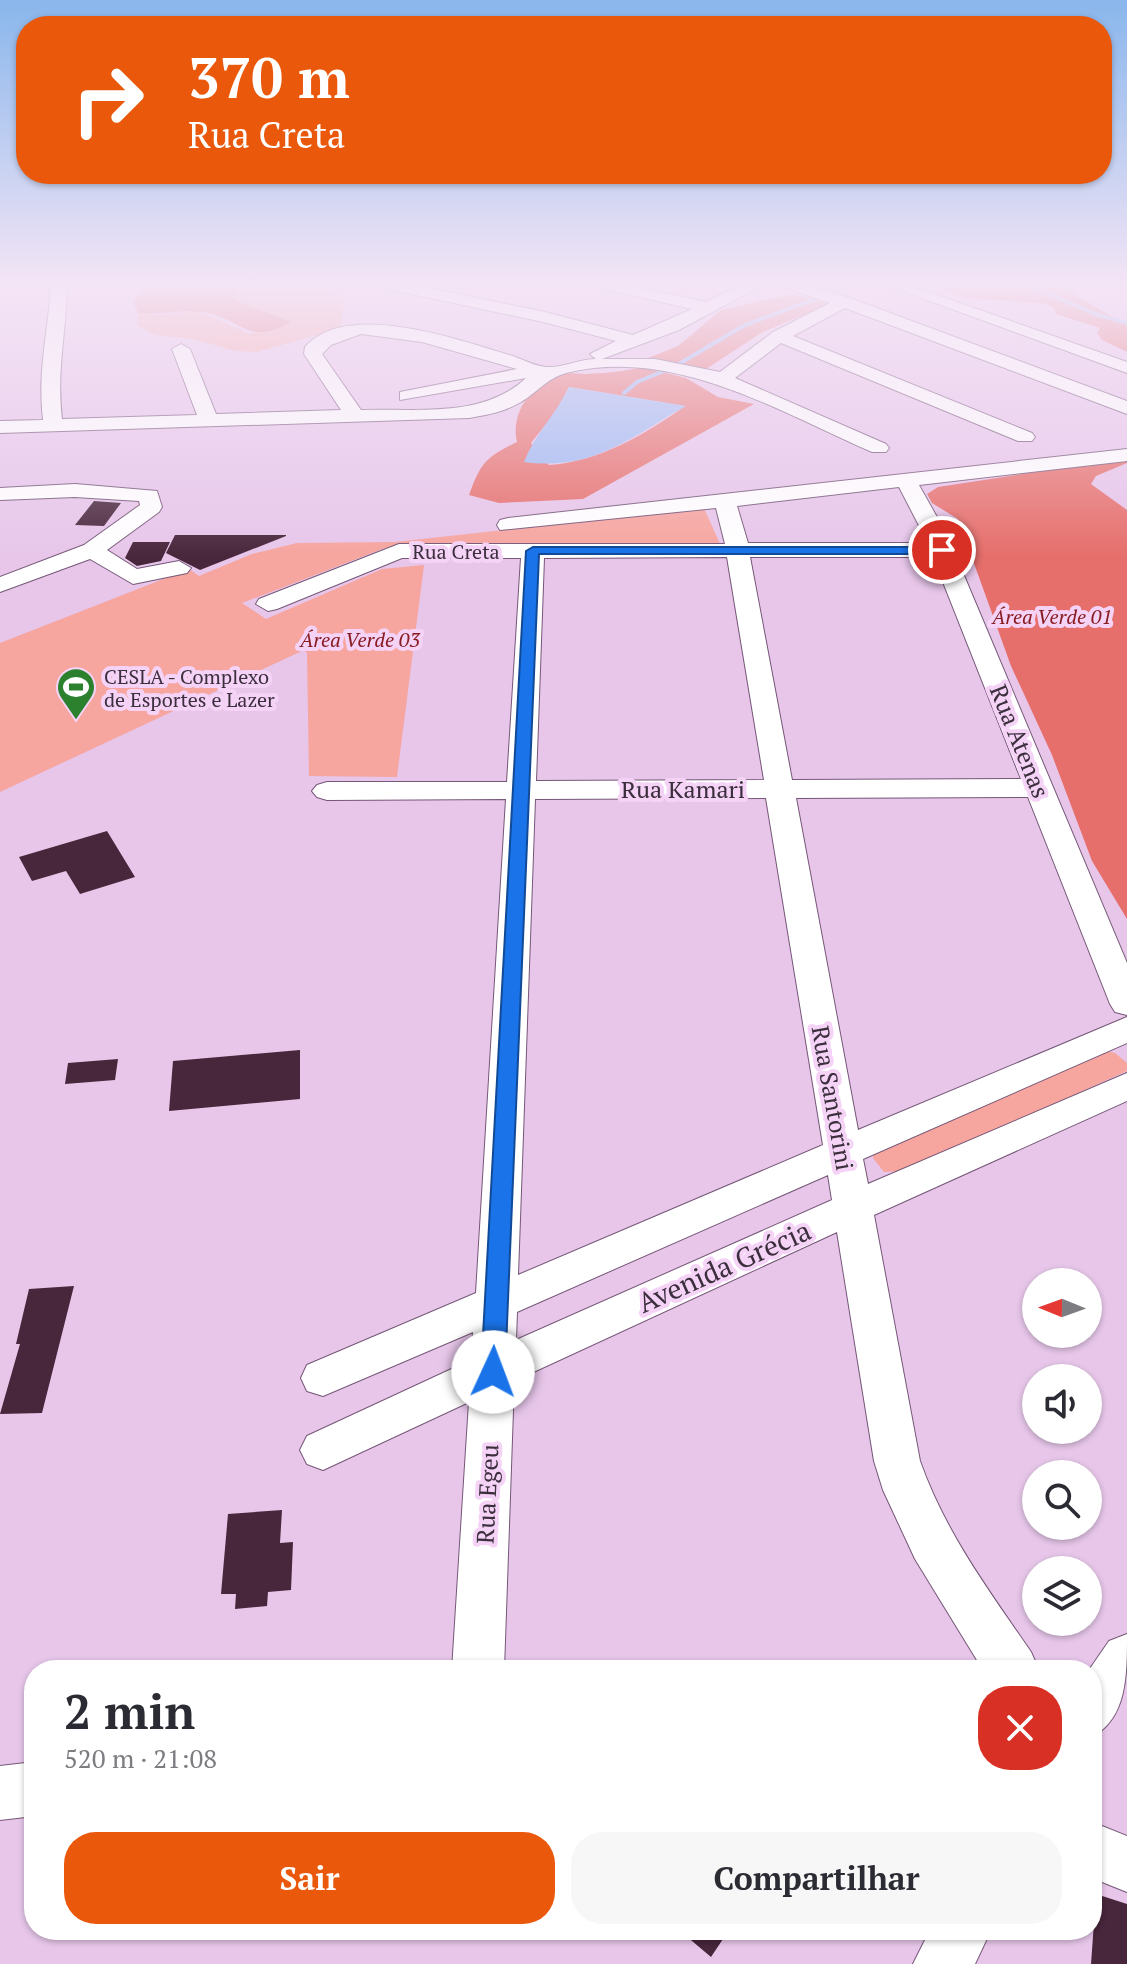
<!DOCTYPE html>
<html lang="pt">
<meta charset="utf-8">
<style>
body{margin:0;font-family:"PT Serif",serif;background:#f7f7f7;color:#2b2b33;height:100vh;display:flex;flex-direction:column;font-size:30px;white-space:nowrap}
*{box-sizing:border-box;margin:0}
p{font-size:26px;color:#7c7c81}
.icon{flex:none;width:44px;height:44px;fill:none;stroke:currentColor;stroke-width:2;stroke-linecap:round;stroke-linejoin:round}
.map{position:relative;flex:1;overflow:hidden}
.drawer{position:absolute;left:24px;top:1660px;width:1078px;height:280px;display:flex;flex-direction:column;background:#fff;border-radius:32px;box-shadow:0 2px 6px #0004}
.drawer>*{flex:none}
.hud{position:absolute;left:16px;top:16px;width:1096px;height:168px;border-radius:32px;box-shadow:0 2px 6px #0004;background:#ea580c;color:#fff;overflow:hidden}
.needle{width:52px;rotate:271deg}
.controls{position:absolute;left:1022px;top:1268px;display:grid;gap:16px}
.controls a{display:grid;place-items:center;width:80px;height:80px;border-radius:50%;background:#fff;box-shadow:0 2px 6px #0004;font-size:40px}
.pin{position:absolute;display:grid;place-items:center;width:68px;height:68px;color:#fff;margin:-34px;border:4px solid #fff;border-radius:50%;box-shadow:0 2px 8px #0007}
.me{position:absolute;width:88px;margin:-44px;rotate:2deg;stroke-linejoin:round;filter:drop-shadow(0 0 6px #0008)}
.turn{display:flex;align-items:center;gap:28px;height:168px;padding:0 40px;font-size:36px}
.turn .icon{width:104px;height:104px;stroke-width:2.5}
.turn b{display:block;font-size:56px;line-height:68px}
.round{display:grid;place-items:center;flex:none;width:84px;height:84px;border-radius:32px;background:#f7f7f7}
.headline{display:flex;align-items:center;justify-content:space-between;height:136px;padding:0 40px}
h1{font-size:48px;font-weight:800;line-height:60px}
.button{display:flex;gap:16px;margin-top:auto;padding:16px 40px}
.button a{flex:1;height:92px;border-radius:32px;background:#ea580c;color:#fff;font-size:32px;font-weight:800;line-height:92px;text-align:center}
.button a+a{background:#f7f7f7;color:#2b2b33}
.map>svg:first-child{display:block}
.green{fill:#f6a59f}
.forest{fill:#e66f6b;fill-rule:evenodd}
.water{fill:#9bb8f2}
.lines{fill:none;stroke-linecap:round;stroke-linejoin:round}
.stream{stroke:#9bb8f2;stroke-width:4}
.building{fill:#48263b}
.minor-casing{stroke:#755777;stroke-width:2}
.minor{fill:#fff;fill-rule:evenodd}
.route{fill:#1a73e8;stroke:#114b97;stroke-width:2}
.labels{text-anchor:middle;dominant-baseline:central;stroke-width:8;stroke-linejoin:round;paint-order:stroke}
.far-street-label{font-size:20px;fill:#3c2f3d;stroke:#f5d3f7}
.far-park-label{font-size:20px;font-style:italic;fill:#881c21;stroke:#f5d3f7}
.far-poi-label{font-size:20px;fill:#3c2f3d;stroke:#f5d3f7;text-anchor:start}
.street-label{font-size:24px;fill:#3c2f3d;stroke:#f5d3f7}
.near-street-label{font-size:28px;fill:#3c2f3d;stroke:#f5d3f7}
</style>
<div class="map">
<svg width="1127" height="1964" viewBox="0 0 1127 1964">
<rect width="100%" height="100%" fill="#e7c6ea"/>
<!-- green -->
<path class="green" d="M243 281C280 281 312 278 344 298L341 328 257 352 236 351 193 339 155 335 137 325 138 313 155 315 198 311 250 334 290 322 235 300Z
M704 508 720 544 385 548 242 603 266 619 382 569 424 565 397 777 309 776 307 653 304 650 0 792V643L189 569 199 576 252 554 297 543 395 542Z
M1100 1050 1115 1053 1127 1063V1071L905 1171 884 1172 873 1158V1152Z"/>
<!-- forest -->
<path class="forest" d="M150 281H243L235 300 291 322C246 347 243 318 202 312 183 309 159 315 138 313L133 302Z
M925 281C956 281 1017 275 1044 281 1075 288 1096 313 1127 322V352L1102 340 1097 333 1100 328 1056 314 1054 308 1043 303 962 298Z
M792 294 829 304 761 333 706 369 646 359 678 346 721 310Z
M642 367 686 378 718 397 754 404 583 499 499 503 469 495C481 462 486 457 517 442 510 414 532 381 560 374 567 372 578 374 585 374 605 373 622 372 642 367ZM569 387 685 406C646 434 598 462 549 465L531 443 558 409Z
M1127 458V463L1096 476 1091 484 1127 510V919L1092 861 1052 755 1011 666 958 519 932 503 927 494 938 487Z"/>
<!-- water -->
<path class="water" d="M569 387 686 406C629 438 593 471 524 462 535 434 556 414 569 387Z"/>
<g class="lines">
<!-- stream -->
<path class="stream" d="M1019 281 1095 314 1127 323
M833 292 854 281
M677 365 745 325 818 298
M624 393 637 382 671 368"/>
</g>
<!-- building -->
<path class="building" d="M94 501 121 503 104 526 75 525Z
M175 535H286V536L200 570 166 553Z
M133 542H170L161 561 137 566 125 558Z
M107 831 135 877 80 894 66 871 32 881 19 857Z
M300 1050V1099L169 1111 173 1061Z
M118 1059 115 1080 65 1084 68 1063Z
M74 1286 42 1413 0 1414 20 1344H16L29 1289Z
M282 1510 280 1543 293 1542 291 1590 268 1592 267 1606 235 1609 236 1594H221L228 1514Z
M1096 1894 1127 1904V1964H1091Z
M679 1930H729L711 1957Z"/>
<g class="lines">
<!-- minor casing -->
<g class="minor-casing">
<path id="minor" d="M51 281H67C67 331 56 368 62 419L197 415 172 349 181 344 190 349 216 414 341 410 304 354 305 347C346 300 456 339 506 354 519 357 535 367 547 367 562 368 580 359 596 359L590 354 616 341 543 322 374 286 366 281H396L545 312 633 335 692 309 583 284 581 281H610L706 302 748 281H791L850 298 1127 401V414L845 308 793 336 1032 433 1035 437 1032 441H1018L781 343 735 378 886 444 889 448 886 452H872C778 411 672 346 566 373 546 379 538 392 521 402 504 412 488 415 469 418L0 433V421L43 420C37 367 49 332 51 281ZM768 282 830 303 773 332 720 372 655 359H602L679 330ZM361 334 422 342 517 369 400 392V400L526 378C483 419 416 408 361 410L322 354 331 345Z
M875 281H898L1127 362V373Z
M1127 449V461L919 485 947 535 1127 963V1015L1115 1012 1110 1004 1028 797 796 798 858 1130 1127 1017V1043L863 1159 868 1184 1127 1073V1101L874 1215 920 1461C945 1532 989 1591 1031 1652L1039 1670H983L915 1559 883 1490 874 1461 837 1232 514 1381 504 1670H452L469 1402 323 1470 307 1464 300 1450 307 1436 471 1360 473 1332 323 1396 307 1391 301 1378 307 1365 476 1293 506 799 327 800 317 797 312 791 317 785 327 782H507L521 558H402L277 609 268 611 256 604 259 599 399 544H725L716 508 500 530 497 525 500 520 508 518ZM899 487 928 543H748L737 506ZM727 557 764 780 536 781 544 558ZM750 557H933L1021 779 792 780ZM766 798 823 1145 518 1275 535 799ZM828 1175 832 1200 516 1340 517 1312Z
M75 484 157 491 162 507 159 512 107 550 137 569 179 561 191 568 187 573 133 584 90 559 0 592V577L84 545 140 505 139 501 75 497 0 500V488Z
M1127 1634C1127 1676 1127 1718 1092 1737V1670H1089L1109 1641Z
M34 1762V1816L0 1820V1766Z
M1092 1822 1127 1836V1892L1092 1878Z
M930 1930H991L975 1964H913Z"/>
</g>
<!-- minor -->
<use href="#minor" class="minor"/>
</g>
<!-- sky -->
<linearGradient id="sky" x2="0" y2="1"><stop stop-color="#89b6ec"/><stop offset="0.51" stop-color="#f4e5f6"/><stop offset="1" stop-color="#f4e5f6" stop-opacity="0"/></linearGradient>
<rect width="1127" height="556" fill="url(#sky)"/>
<!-- route -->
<path class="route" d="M533 547H942L948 550 942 554H539L505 1372 501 1379 493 1381 485 1379 481 1372 526 551Z"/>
<!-- icons -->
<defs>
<g id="stadium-pin" transform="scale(2)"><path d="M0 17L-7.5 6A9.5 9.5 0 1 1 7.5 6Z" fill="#2c812f" stroke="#f5d3f7"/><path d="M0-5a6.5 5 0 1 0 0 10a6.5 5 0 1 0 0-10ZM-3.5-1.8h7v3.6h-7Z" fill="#fff"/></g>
</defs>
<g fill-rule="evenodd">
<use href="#stadium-pin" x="76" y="687"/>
</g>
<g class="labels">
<!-- far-street labels -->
<g class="far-street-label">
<text x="456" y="551">Rua Creta</text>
</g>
<!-- far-park labels -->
<g class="far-park-label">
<text x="1052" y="616">Área Verde 01</text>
<text x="360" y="639">Área Verde 03</text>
</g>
<!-- far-poi labels -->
<g class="far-poi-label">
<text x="104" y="676">CESLA - Complexo<tspan x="104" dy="23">de Esportes e Lazer</tspan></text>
</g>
<!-- street labels -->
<g class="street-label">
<text transform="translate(1020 741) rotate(68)">Rua Atenas</text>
<text x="683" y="789">Rua Kamari</text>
<text transform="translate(833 1098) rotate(80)">Rua Santorini</text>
<text transform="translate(487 1494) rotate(-87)">Rua Egeu</text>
</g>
<!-- near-street labels -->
<g class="near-street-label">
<text transform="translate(724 1266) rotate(-24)">Avenida Grécia</text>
</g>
</g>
</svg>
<div class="controls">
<a><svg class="needle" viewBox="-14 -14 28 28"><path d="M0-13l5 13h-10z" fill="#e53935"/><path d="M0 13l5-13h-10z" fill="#7c7c81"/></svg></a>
<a><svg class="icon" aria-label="sound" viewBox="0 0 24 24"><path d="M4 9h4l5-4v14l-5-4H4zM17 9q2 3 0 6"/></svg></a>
<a><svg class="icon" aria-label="search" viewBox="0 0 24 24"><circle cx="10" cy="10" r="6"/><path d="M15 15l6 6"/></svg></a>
<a><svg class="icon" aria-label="layers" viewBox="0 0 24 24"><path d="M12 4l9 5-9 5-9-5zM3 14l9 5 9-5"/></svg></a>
</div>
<div class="pin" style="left:942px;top:550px;background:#d93025"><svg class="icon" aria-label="arrive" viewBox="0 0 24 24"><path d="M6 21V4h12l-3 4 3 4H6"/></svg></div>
<svg class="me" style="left:493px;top:1372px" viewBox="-20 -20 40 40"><circle r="19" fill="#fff"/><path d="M0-13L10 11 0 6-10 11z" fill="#1a73e8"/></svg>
<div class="hud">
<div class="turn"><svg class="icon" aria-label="right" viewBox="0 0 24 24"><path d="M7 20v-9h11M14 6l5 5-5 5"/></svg><div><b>370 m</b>Rua Creta</div></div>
</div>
<section class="drawer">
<div class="headline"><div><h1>2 min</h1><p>520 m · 21:08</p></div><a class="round" style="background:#d93025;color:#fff"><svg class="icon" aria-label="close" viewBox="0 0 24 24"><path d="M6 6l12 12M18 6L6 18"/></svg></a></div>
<div class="button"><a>Sair</a><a>Compartilhar</a></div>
</section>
</div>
